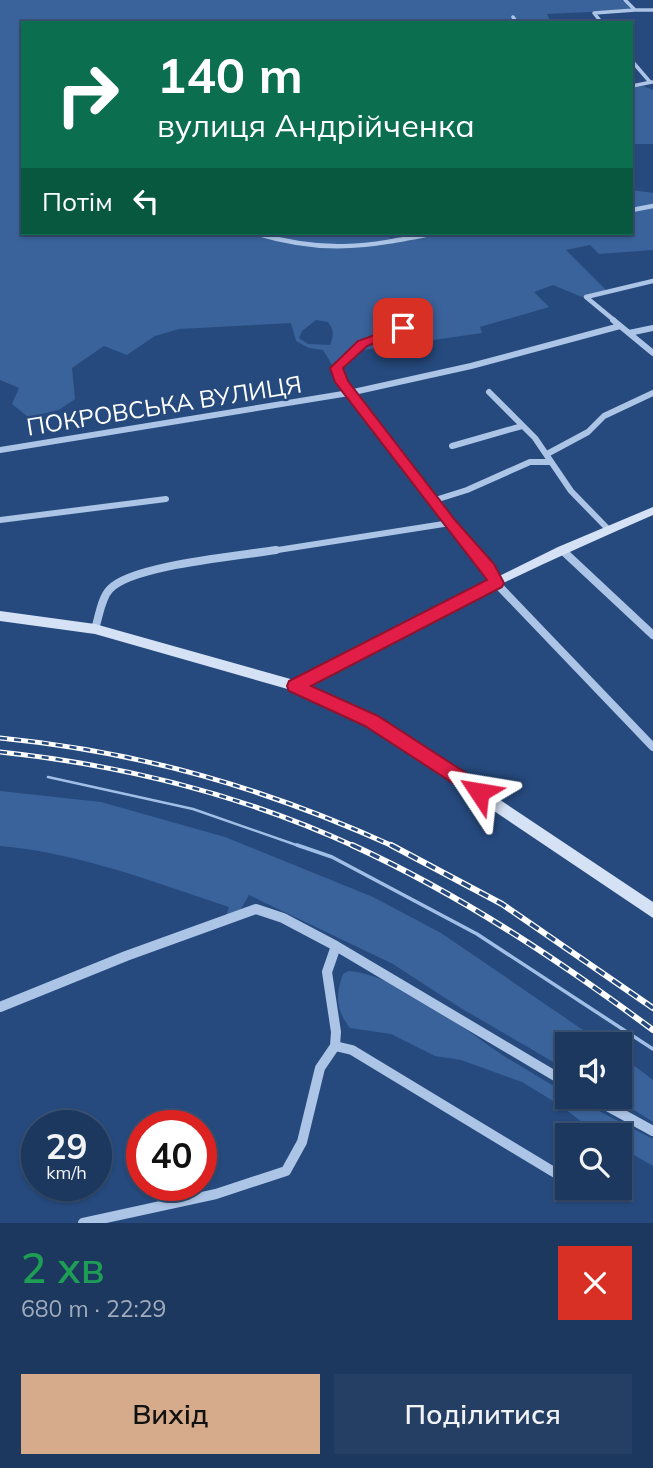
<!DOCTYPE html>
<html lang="uk">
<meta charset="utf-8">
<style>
body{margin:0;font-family:Mulish,sans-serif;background:#253f64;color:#f1f3f6;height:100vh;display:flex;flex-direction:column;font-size:26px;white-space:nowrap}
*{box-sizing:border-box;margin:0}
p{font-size:23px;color:#a0acbc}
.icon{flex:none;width:38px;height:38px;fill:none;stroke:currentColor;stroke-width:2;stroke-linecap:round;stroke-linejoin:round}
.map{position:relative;height:1223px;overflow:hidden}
.sheet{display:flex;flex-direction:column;background:#1c385e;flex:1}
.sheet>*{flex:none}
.guide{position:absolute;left:21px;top:21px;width:612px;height:214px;border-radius:0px;box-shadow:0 2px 5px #0004,0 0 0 2px #3a5273;background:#0b6e4f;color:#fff;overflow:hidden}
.controls{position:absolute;left:555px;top:1032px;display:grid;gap:14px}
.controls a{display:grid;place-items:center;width:77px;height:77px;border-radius:0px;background:#1c385e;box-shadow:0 2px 5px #0004,0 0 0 2px #3a5273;font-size:35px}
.speed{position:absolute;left:21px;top:1110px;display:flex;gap:14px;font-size:35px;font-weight:700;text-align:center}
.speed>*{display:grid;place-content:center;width:91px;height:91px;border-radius:50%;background:#1c385e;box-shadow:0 2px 5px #0004,0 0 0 2px #3a5273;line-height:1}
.speed small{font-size:18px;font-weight:400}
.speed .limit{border:10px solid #d22;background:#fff;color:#111}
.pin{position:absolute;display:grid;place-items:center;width:60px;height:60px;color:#fff;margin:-30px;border-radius:14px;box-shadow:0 4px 10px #0006}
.me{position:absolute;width:77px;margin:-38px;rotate:303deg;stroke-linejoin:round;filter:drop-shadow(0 0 5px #0008)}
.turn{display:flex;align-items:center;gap:24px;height:147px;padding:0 21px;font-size:32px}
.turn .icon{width:91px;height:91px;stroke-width:2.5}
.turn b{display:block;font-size:49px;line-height:60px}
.then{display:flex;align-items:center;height:66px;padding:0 21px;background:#0003;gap:14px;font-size:26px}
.round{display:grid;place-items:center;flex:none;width:74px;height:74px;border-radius:0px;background:#253f64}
.headline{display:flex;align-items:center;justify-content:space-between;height:119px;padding:0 21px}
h1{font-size:42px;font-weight:600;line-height:52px;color:#1e9e55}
.button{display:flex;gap:14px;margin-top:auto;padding:14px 21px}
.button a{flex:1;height:80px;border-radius:0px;background:#d6ab8b;color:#111;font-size:28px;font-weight:600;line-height:80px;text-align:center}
.button a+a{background:#253f64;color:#f1f3f6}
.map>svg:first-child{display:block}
.green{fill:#3a639b;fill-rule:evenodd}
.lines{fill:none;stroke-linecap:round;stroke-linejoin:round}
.stream-far1{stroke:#a1bfe6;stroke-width:2.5}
.stream{stroke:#a1bfe6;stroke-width:3.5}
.street-far4{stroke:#acc4e5;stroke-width:3.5}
.street-far3{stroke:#acc4e5;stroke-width:4.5}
.street-far2{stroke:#acc4e5;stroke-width:6}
.street-far1{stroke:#acc4e5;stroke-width:8}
.street{stroke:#acc4e5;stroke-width:10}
.secondary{fill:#d5e2f5;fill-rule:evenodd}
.rail-far1-casing{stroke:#fff;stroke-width:5}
.rail-casing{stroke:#fff;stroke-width:6}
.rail-far1{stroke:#264a7e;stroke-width:2.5;stroke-dasharray:7;stroke-linecap:butt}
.rail{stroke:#264a7e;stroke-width:3.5;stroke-dasharray:10;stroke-linecap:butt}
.route{fill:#e11d48;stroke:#92132f;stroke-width:2}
.labels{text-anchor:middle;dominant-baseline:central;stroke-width:5;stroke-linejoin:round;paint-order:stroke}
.street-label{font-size:24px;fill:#fff;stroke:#264a7e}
</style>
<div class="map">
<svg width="653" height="1223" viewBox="0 0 653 1223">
<rect width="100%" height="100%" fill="#264a7e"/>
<!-- green -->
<path class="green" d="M0 0H622L633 10 547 14 551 23H23V233H373L392 238 413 233H632V190L653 193V250L599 254 590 245 566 250 606 290 582 297 553 285 534 292 549 307 480 327 482 333 356 351 334 368 323 350 309 348 296 341 291 323 179 329 155 336 127 355 104 346 72 368 75 399 59 410 28 417 12 404 19 388 0 380ZM316 320 328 322C334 330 334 335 330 345L308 344 299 338 302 331Z
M643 86 653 90V144H632V87Z
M0 791 101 802 225 837 373 897 441 933 605 1045H567V1070L459 1007 393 964 249 895 239 912 226 916 229 907C154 882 79 853 0 846Z
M348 971C397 974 466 1031 507 1058 527 1070 547 1082 567 1094V1097H572L653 1139V1166L620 1147V1136H601L558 1104 522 1082 461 1060 435 1056 391 1034 350 1028C336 1010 335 996 343 974Z
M620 1055 653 1080V1122L614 1097H620Z"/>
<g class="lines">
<!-- stream-far1 -->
<path class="stream-far1" d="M48 777 193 809 302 847"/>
<!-- stream -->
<path class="stream" d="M297 845 332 857 477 934 653 1049"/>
<!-- street-far4 -->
<path class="street-far4" d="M635 10H653
M513 17 517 23
M602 23 594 13 635 10 625 0
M632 61 650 82
M632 86 652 82"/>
<!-- street-far3 -->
<path class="street-far3" d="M632 210 653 206
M255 233C324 254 366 247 435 233
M615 321 586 297 653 281"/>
<!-- street-far2 -->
<path class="street-far2" d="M613 320 653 353
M403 328 363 344 336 367 341 382 475 552
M629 333 653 328
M489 392 535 438 571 491 608 529
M452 446 522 426
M0 450 349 393 471 366 620 326
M547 454 588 432 604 416 653 393
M432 501 467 490 530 462H551
M0 520 166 499
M562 550 564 552
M265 552 450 523"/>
<!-- street-far1 -->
<path class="street-far1" d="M473 550 489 568 496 583 653 747
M562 550 653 635
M95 629C99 617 101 598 110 589 132 565 240 556 276 550"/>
<!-- street -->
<path class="street" d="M0 1007 126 956 256 909 283 918 336 946 567 1083
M335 1046 352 1050 567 1180
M591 1097 653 1131
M585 1188 593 1192
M83 1223 216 1194 286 1171 302 1142 320 1068 335 1046 336 1032 327 972 336 946"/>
<!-- secondary -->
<path class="secondary" d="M653 507V515C535 566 418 622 307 686L376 717 653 902V918L366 725 291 690 95 634 0 621V611L95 624 294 680 341 654 558 547Z"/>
<!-- rail-far1 casing -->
<g class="rail-far1-casing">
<path id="rail-far1" d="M0 738C142 752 265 788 395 847
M0 752C123 765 243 795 356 847"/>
</g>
<!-- rail casing -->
<g class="rail-casing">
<path id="rail" d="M352 845C461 895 557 959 653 1030
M391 845 502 904 653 1008"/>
</g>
<!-- rail-far1 -->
<use href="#rail-far1" class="rail-far1"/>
<!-- rail -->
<use href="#rail" class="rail"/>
</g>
<!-- route -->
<path class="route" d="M399 326 409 328 367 346 343 368 348 381 455 520 494 564 504 583 502 587 311 686 378 716 486 786 489 792 486 797 479 800 365 726 289 691 287 686 289 681 487 580 335 382 330 368 358 341Z"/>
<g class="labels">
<!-- street labels -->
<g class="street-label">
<text transform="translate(164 405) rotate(-9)">ПОКРОВСЬКА ВУЛИЦЯ</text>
</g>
</g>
</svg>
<div class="controls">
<a><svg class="icon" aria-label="sound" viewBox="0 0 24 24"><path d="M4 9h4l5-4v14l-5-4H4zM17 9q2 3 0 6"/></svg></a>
<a><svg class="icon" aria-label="search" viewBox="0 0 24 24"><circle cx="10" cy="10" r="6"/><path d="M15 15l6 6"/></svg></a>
</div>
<div class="speed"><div>29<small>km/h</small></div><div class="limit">40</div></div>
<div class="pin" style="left:403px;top:328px;background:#d93025"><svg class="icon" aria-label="arrive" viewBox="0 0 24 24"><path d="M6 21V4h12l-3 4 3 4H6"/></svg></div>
<svg class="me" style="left:479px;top:792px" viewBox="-20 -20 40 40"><path d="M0-17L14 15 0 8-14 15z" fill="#e11d48" stroke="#fff" stroke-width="4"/></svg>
<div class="guide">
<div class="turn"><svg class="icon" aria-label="right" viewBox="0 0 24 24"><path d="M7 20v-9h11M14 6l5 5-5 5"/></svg><div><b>140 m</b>вулиця Андрійченка</div></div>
<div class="then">Потім<svg class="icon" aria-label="left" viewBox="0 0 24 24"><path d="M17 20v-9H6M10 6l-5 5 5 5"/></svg></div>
</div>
</div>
<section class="sheet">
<div class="headline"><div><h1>2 хв</h1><p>680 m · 22:29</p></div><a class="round" style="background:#d93025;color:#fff"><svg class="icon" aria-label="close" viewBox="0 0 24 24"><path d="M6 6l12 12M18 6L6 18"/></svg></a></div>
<div class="button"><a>Вихід</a><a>Поділитися</a></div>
</section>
